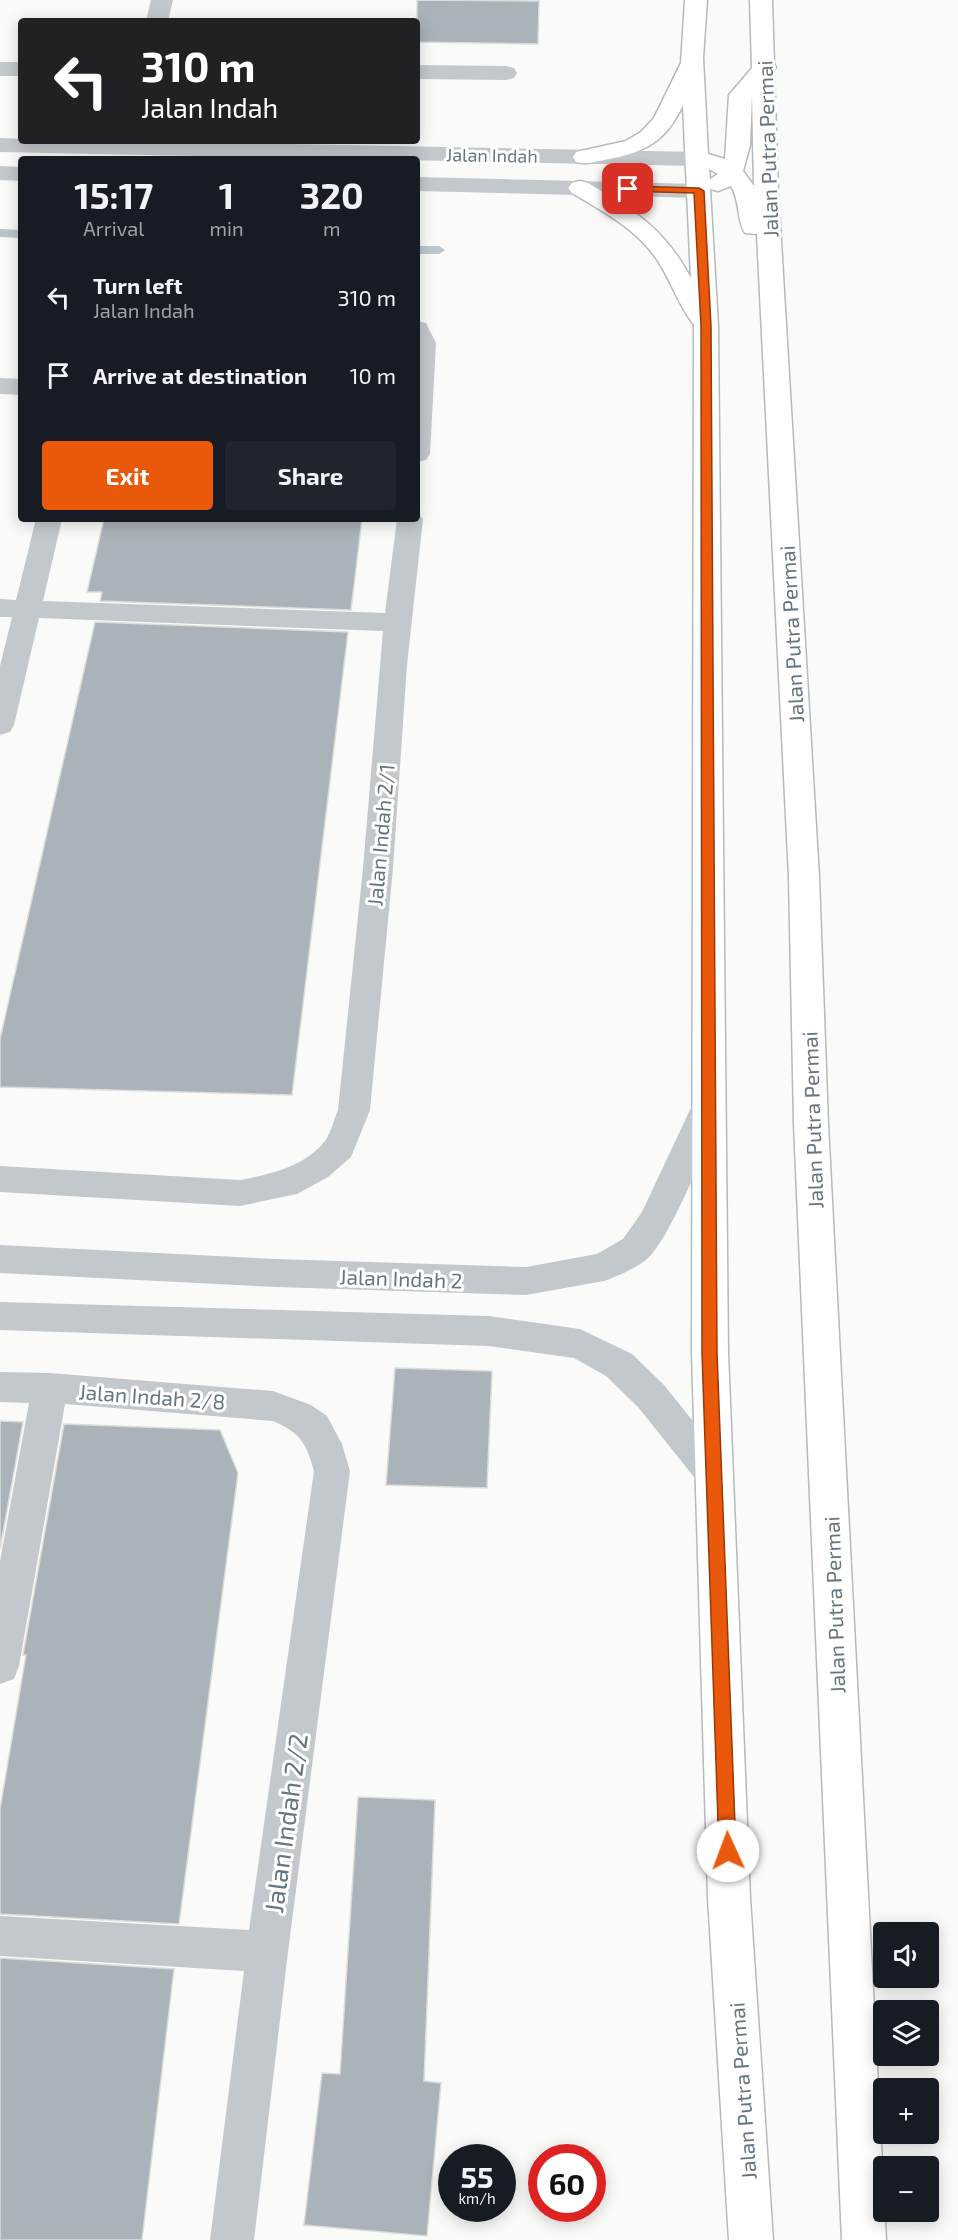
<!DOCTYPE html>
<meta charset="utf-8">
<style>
body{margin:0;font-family:"Exo 2",sans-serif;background:#20242c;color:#f1f3f6;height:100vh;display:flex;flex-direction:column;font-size:22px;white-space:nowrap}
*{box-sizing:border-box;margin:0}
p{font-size:20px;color:#9ea1a6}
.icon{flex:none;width:33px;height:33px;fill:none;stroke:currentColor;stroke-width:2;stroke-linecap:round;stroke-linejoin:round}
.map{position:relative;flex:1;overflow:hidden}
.sheet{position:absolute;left:18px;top:156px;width:402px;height:366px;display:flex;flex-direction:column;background:#171b24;border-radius:6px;box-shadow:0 3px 15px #0003}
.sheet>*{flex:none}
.banner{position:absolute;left:18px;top:18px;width:402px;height:126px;border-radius:6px;box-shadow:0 3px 15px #0003;background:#202124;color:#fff;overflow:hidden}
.controls{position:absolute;left:873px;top:1922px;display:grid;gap:12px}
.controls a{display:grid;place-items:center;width:66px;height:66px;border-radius:6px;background:#171b24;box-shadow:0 3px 15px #0003;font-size:30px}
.speed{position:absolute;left:438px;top:2144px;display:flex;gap:12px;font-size:30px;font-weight:700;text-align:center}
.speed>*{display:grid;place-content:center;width:78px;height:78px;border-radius:50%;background:#171b24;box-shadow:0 3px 15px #0003;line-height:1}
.speed small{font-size:15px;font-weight:400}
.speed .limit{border:9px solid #d22;background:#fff;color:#111}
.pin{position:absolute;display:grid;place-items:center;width:51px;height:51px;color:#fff;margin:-26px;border-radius:12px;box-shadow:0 3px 9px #0006}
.me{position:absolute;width:66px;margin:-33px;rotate:358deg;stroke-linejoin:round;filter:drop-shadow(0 0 4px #0008)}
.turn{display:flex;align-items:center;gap:21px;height:126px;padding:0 24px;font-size:27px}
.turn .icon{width:78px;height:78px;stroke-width:2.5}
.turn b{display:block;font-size:42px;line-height:51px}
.eta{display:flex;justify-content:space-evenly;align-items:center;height:102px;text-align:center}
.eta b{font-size:36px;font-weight:700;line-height:42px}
.action{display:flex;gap:12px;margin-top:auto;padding:12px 24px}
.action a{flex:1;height:69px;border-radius:6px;background:#ea580c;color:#fff;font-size:24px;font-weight:700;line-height:69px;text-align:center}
.action a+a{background:#20242c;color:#f1f3f6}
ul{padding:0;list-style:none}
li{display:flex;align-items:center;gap:18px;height:78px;padding:0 24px}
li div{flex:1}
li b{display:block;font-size:22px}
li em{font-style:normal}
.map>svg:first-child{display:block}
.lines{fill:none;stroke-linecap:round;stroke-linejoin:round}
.stream{fill:#bbc7cb;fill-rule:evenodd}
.building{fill:#aab3b9;stroke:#dcdcda;stroke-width:1.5}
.major-casing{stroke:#b5babe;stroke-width:3}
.minor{fill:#c3c8cc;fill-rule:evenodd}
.major{fill:#fff;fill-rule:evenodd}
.route{fill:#ea580c;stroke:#983908;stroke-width:1.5}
.labels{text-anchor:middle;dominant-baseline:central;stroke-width:6;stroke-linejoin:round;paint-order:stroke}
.far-street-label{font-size:18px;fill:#657683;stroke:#fff}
.street-label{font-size:21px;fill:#657683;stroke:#fff}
.near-street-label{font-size:26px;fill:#657683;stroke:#fff}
</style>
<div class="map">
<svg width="958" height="2240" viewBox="0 0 958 2240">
<rect width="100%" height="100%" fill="#fafaf8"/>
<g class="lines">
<!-- stream -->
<path class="stream" d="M0 229 21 230V238L0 237Z
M417 246H439L445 250 439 254H417Z"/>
</g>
<!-- building -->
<path class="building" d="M417 0 539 1 538 44 417 42Z
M104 519H362L351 610 100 601 102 592H87Z
M95 622 348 632 292 1095 0 1087V1039Z
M395 1368 492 1371 487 1488 386 1485Z
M0 1421 23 1422 0 1549Z
M64 1424 220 1430 238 1473 179 1924 0 1914V1809L26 1655H23Z
M358 1797 435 1800 424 2081 441 2083 427 2236 304 2225 322 2073 340 2074Z
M0 1958 174 1969 142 2240H0Z"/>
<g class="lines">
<!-- major casing -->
<g class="major-casing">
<path id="major" d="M685 0H707L703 58 708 154 725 159 729 95 752 68 750 0H772L774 64 776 67 774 70 778 191 819 877 828 1124 886 2240H842L794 1124 789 877 757 234 745 233C737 221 740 201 731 186L718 191 710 189 718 326 728 1353 750 1898 773 2240H729L708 1898 692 1353 694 325C679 306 671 281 658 261 637 229 604 212 572 193L568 188 572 183 580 181 588 183C636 212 663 227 691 278L683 105C666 141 646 152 609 159 598 161 587 165 576 162L573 157 576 152 626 141 641 132 654 118 681 63ZM752 95 754 186 743 171 750 145ZM709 169 718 174 710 179Z"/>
</g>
<!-- minor -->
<path class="minor" d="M151 0H173L168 21H146Z
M0 62H21V76H0Z
M417 65 506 66 514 68 517 73 514 78 506 80 417 79Z
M0 138 21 139V141H140L697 152 705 154 708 159 705 164 697 166 0 152Z
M0 166 21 167V181L0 180Z
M417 177 699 184 707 186 711 191 707 196 699 198 417 191Z
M417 321 426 323 436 343 430 454 426 460 417 462Z
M0 378 21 379V395L0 394Z
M417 512 423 519 407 665 393 868 370 1110 351 1157 328 1177 297 1194 240 1206 0 1192V1166L240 1180C271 1174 304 1167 325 1141 331 1133 334 1119 338 1110L363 868 383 631 39 618 14 725 10 732 0 735V666L12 617H0V599L16 600 36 519H62L43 601 385 613 397 519H417Z
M708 1093 720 1097 724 1106C709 1139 670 1241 646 1260 634 1269 618 1276 604 1281L526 1295 276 1287 0 1273V1245L276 1259 526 1267 597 1254 623 1239 642 1212 696 1097Z
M0 1302 488 1316 580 1329 632 1354 664 1385 728 1465 733 1476 728 1487 715 1492 702 1487 638 1407 606 1376 574 1358 488 1346 0 1330Z
M0 1372 50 1373 273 1391 311 1405 327 1416 342 1444 350 1471 288 1952 254 2240H210L244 1971 0 1956V1916L249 1930 314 1471C306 1443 301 1433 273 1421L65 1404 19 1666 14 1679 0 1684V1561L29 1403 0 1402Z"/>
<!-- major -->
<use href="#major" class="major"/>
</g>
<!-- route -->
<path class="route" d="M628 186 699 188 704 191 711 326 717 1353 736 1851 733 1857 728 1859 722 1857 719 1851 702 1353 701 326 694 193 624 191V187Z"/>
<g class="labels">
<!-- far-street labels -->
<g class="far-street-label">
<text transform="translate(492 155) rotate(1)">Jalan Indah</text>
</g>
<!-- street labels -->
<g class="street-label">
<text transform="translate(767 149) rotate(-92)">Jalan Putra Permai</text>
<text transform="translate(791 634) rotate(-93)">Jalan Putra Permai</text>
<text transform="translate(380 835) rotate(-85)">Jalan Indah 2/1</text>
<text transform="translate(812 1120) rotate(-92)">Jalan Putra Permai</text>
<text transform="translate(401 1278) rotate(2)">Jalan Indah 2</text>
<text transform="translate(152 1396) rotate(4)">Jalan Indah 2/8</text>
<text transform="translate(834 1605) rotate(-92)">Jalan Putra Permai</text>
<text transform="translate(742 2091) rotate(-94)">Jalan Putra Permai</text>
</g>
<!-- near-street labels -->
<g class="near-street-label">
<text transform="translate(285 1823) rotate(-82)">Jalan Indah 2/2</text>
</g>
</g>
</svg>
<div class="controls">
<a><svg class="icon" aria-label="sound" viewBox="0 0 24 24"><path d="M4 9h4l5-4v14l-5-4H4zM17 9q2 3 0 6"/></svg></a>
<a><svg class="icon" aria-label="layers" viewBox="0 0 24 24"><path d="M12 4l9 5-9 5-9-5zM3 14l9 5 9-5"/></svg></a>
<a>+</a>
<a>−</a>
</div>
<div class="speed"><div>55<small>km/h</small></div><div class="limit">60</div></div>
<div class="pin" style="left:628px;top:189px;background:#d93025"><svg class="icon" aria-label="arrive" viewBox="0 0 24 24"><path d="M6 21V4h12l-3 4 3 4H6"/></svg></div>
<svg class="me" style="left:728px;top:1851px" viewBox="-20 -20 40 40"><circle r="19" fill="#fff"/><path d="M0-13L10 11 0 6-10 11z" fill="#ea580c"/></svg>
<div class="banner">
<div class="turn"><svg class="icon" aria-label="left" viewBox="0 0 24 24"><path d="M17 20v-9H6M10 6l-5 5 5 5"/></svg><div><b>310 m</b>Jalan Indah</div></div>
</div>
<section class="sheet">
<div class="eta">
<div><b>15:17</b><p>Arrival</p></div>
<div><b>1</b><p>min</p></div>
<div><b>320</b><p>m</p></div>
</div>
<ul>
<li><svg class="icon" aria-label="left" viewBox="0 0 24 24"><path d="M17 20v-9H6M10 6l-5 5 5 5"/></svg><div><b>Turn left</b><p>Jalan Indah</p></div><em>310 m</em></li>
<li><svg class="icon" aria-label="arrive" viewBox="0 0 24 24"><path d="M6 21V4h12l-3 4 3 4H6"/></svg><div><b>Arrive at destination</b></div><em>10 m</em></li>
</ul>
<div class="action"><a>Exit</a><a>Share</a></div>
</section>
</div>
